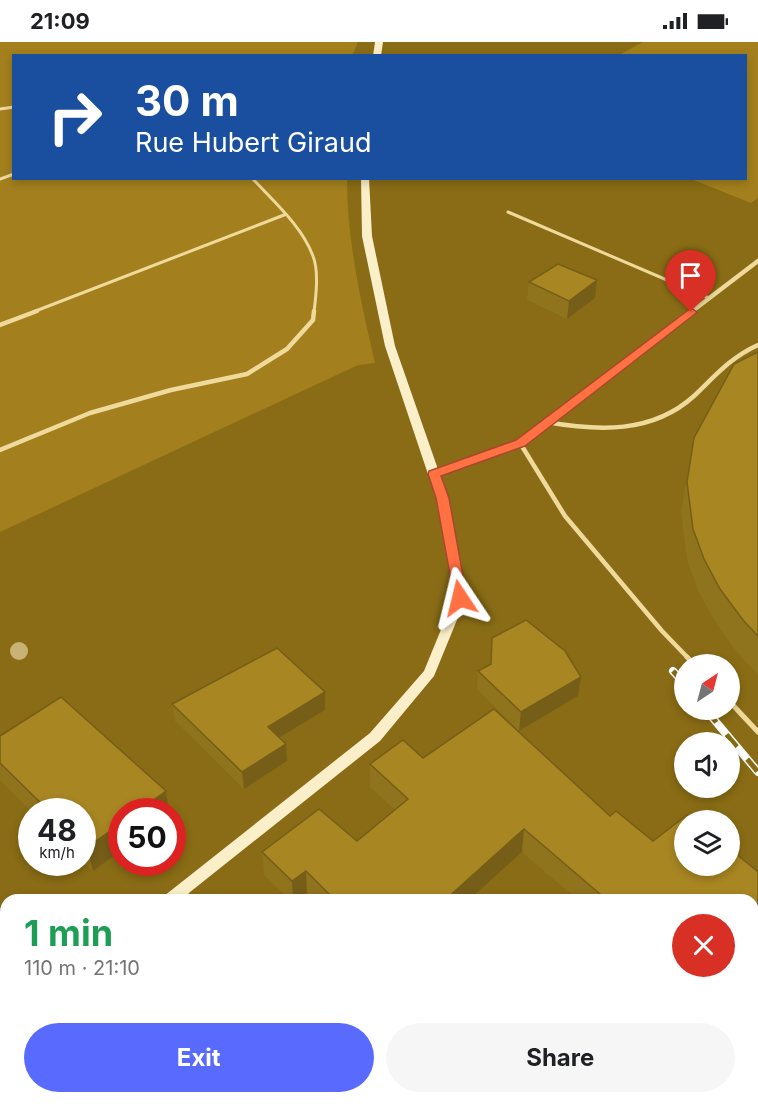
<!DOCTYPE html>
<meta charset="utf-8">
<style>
body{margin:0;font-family:Inter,sans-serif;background:#f6f6f6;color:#202124;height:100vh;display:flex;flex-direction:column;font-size:22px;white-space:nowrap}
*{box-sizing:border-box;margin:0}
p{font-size:20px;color:#757577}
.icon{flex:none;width:33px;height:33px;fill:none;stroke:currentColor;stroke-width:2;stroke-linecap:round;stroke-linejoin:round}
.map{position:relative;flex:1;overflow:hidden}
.details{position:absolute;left:0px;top:852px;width:759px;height:210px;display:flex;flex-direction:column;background:#fff;border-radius:18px 18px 0 0;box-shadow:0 3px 9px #0003}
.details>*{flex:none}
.hud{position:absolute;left:12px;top:12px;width:735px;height:126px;border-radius:0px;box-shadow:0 3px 9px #0003;background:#1a4fa0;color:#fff;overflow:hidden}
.needle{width:39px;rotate:36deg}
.fabs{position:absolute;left:674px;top:612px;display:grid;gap:12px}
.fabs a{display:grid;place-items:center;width:66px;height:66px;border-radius:50%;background:#fff;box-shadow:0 3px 9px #0003;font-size:30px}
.speed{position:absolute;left:18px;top:756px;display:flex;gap:12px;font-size:30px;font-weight:700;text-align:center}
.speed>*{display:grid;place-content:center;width:78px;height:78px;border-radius:50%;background:#fff;box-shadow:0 3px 9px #0003;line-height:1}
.speed small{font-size:15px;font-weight:400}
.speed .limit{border:9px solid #d22;background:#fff;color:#111}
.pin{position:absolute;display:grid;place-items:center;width:51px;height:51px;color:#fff;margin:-62px -26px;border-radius:50% 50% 50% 0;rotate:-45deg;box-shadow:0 0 6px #0007}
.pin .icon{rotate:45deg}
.me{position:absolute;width:66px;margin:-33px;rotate:350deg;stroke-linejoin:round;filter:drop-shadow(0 0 4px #0008)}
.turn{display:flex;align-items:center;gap:21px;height:126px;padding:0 24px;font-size:27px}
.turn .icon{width:78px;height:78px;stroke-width:2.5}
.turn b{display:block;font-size:42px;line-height:51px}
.round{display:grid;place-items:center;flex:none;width:63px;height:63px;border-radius:32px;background:#f6f6f6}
.overview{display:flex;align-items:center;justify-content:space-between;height:102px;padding:0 24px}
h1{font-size:36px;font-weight:700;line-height:45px;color:#1e9e55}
.cta{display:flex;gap:12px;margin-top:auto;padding:12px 24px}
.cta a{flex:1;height:69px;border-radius:36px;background:#596aff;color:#fff;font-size:24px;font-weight:700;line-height:69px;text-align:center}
.cta a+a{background:#f6f6f6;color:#202124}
.status{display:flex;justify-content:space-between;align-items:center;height:42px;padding:0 30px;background:#fff;direction:ltr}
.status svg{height:16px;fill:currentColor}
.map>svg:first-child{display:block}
.green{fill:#a3801d}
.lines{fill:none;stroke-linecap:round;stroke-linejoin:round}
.lane-far2{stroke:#efd99b;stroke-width:3}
.lane-far1{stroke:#efd99b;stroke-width:4.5}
.lane{stroke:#efd99b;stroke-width:5}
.street-far2{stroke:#efd99b;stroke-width:4.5}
.street-far1{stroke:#efd99b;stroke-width:5}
.street{stroke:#efd99b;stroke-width:8}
.secondary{fill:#fbefc9;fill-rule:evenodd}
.rail-casing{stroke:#fff;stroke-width:8}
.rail{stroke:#896c15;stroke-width:5;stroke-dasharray:16;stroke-linecap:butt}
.tree{fill:#c8b274}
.wall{fill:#90731d}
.shaded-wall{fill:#765e18}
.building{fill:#a88622;stroke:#765e18;stroke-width:1.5}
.route{fill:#ff7043;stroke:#a6492c;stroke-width:1.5}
</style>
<div class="status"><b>21:09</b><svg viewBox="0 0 49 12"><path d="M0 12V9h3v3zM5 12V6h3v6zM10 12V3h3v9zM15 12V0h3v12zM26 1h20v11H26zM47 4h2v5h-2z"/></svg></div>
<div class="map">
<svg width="758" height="1062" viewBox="0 0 758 1062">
<rect width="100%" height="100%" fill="#896c15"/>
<!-- green -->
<path class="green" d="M0 0H358L352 14H14V136L347 137C347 200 361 260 375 321L358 323 0 490Z
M643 0H758V156L751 161 691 137 746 136V14L619 13Z"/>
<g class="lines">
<!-- lane-far2 -->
<path class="lane-far2" d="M0 67 14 65
M252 136C273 159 302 184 313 214 319 229 316 254 314 270
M0 137 14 132
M508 170 709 256
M33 270 284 173"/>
<!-- lane-far1 -->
<path class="lane-far1" d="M0 283 37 269
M546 380C598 389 652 392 694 354 715 334 731 315 758 303
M520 401 565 474 662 589 689 617
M0 408 90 371 171 348 247 332 287 307 313 278 314 269"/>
<!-- lane -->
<path class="lane" d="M687 615 694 622
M729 659 758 690
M184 850 192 858
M0 951 6 959
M199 1062 206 1056"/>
<!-- street-far2 -->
<path class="street-far2" d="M691 270 758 219"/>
<!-- street-far1 -->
<path class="street-far1" d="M434 432 520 401 693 269"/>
<!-- street -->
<path class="street" d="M71 1056 75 1062"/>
<!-- secondary -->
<path class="secondary" d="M375 0H383L381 14H373Z
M361 136H369L372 194 395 304 448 456 466 556 434 634 380 699 180 858H162L164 854 370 691 424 629 454 556 436 456 385 304 362 194Z
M6 976V992L0 994V978Z"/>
<!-- rail casing -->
<g class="rail-casing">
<path id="rail" d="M673 629 684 641
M706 668 758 730"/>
</g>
<!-- rail -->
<use href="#rail" class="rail"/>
</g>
<!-- trees -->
<circle class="tree" cx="19" cy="609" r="9"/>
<!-- wall -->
<path class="wall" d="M529 240 595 256 567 277 527 258Z
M758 310V633L736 609 714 578 698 548 687 518 681 470 694 396Z
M492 596 581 635 578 654 519 689 477 647 478 629 490 622Z
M172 662 325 668 280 696 287 719 244 747 175 679Z
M0 694 166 749 169 770H122L93 829 82 819V770H32L0 738Z
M423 716 610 774 753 858H578L522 810 469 858H314L307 851 298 858H290L264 833 262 810 357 799 395 768 370 745V722Z
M392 1056H483L488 1062H397Z"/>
<!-- shaded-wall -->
<path class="shaded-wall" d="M597 238 595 256 567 277 569 259Z
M581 635 578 654 519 689 521 670Z
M325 650V668L269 702 268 685Z
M286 702 287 719 244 747 242 730Z
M166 749 169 770H137Z
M122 781V808L93 829 87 805Z
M524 787 522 810 469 858H445Z
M306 829 307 851 298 858H293L292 839Z
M758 894V910L753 915V898Z"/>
<!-- building -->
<path class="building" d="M558 222 597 238 569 259 529 240Z
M758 310V594L743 578 720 547 704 517 693 487 687 440 694 396 734 322Z
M526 578 565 609 581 635 521 670 478 629 491 622 492 596Z
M277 606 325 650 268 685 286 702 242 730 172 662Z
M61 655 166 749 137 770H122V781L87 805 82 801V770H50L0 721V694Z
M494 667 610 774 616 769 653 799 687 773 694 778H684V824H729V806L757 829 758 828V894L753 898V858H607L524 787 445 858H335L306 829 292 839 262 810 319 767 357 799 408 757 370 722 403 698 423 716Z
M406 1056H483L488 1062H410Z"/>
<!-- route -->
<path class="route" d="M691 266 697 270 695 272 525 404 441 434 449 456 467 556 465 560H455L436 456 428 432 429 429 516 398Z"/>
</svg>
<div class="fabs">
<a><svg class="needle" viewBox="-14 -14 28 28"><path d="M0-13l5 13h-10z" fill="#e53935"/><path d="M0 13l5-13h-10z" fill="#757577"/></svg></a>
<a><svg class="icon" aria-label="sound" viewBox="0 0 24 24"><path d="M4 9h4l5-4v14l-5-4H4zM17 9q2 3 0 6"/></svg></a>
<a><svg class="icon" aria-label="layers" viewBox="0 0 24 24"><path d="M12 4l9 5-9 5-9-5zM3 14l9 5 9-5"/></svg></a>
</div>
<div class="speed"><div>48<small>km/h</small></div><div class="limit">50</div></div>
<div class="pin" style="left:691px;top:270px;background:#d93025"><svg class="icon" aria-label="arrive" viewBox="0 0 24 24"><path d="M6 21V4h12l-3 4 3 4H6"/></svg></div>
<svg class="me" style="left:460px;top:556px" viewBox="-20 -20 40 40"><path d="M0-17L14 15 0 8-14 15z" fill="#ff7043" stroke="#fff" stroke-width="4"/></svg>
<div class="hud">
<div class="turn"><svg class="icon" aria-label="right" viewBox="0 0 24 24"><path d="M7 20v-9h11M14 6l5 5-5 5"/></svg><div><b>30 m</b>Rue Hubert Giraud</div></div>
</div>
<section class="details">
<div class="overview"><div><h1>1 min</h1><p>110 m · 21:10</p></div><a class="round" style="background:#d93025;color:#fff"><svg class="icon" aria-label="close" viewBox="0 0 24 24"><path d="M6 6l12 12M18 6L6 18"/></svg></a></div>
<div class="cta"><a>Exit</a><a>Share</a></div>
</section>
</div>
